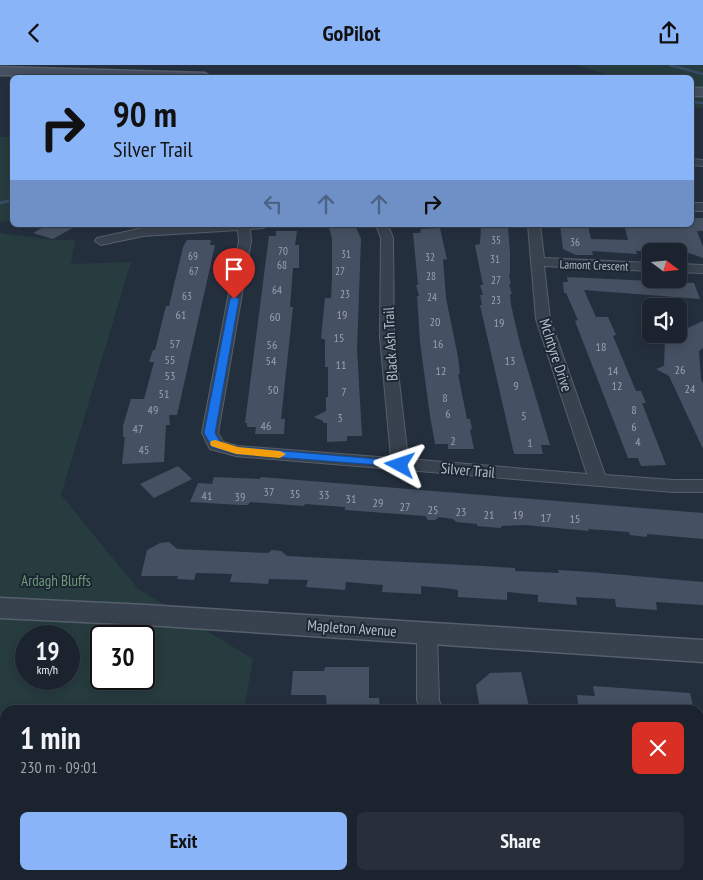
<!DOCTYPE html>
<meta charset="utf-8">
<style>
body{margin:0;font-family:"PT Sans Narrow",sans-serif;background:#282f3a;color:#f1f3f6;height:100vh;display:flex;flex-direction:column;font-size:19px;white-space:nowrap}
*{box-sizing:border-box;margin:0}
p{font-size:16px;color:#a0a4aa}
.icon{flex:none;width:28px;height:28px;fill:none;stroke:currentColor;stroke-width:2;stroke-linecap:round;stroke-linejoin:round}
.map{position:relative;flex:1;overflow:hidden}
.details{position:absolute;left:0px;top:640px;width:704px;height:175px;display:flex;flex-direction:column;background:#1b232e;border-radius:15px 15px 0 0;box-shadow:0 2px 12px #0003,0 0 0 1px #39404a}
.details>*{flex:none}
.banner{position:absolute;left:10px;top:10px;width:684px;height:152px;border-radius:8px;box-shadow:0 2px 12px #0003,0 0 0 1px #39404a;background:#8ab4f8;color:#111;overflow:hidden}
.needle{width:32px;rotate:106deg}
.tools{position:absolute;left:642px;top:178px;display:grid;gap:10px}
.tools a{display:grid;place-items:center;width:45px;height:45px;border-radius:8px;background:#1b232e;box-shadow:0 2px 12px #0003,0 0 0 1px #39404a;font-size:25px}
.speed{position:absolute;left:15px;top:560px;display:flex;gap:10px;font-size:25px;font-weight:700;text-align:center}
.speed>*{display:grid;place-content:center;width:65px;height:65px;border-radius:50%;background:#1b232e;box-shadow:0 2px 12px #0003,0 0 0 1px #39404a;line-height:1}
.speed small{font-size:12px;font-weight:400}
.speed .limit{border:2px solid #111;border-radius:8px;background:#fff;color:#111}
.pin{position:absolute;display:grid;place-items:center;width:42px;height:42px;color:#fff;margin:-51px -21px;border-radius:50% 50% 50% 0;rotate:-45deg;box-shadow:0 0 5px #0007}
.pin .icon{rotate:45deg}
.me{position:absolute;width:55px;margin:-28px;rotate:275deg;stroke-linejoin:round;filter:drop-shadow(0 0 4px #0008)}
.turn{display:flex;align-items:center;gap:18px;height:105px;padding:0 20px;font-size:22px}
.turn .icon{width:65px;height:65px;stroke-width:2.5}
.turn b{display:block;font-size:35px;line-height:42px}
.lanes{display:flex;align-items:center;height:48px;padding:0 20px;background:#0003;justify-content:center;gap:25px;direction:ltr}
.lanes .off{opacity:.35}
.round{display:grid;place-items:center;flex:none;width:52px;height:52px;border-radius:8px;background:#282f3a}
.overview{display:flex;align-items:center;justify-content:space-between;height:85px;padding:0 20px}
h1{font-size:30px;font-weight:600;line-height:38px}
.action{display:flex;gap:10px;margin-top:auto;padding:10px 20px}
.action a{flex:1;height:58px;border-radius:8px;background:#8ab4f8;color:#111;font-size:20px;font-weight:600;line-height:58px;text-align:center}
.action a+a{background:#282f3a;color:#f1f3f6}
header{display:flex;justify-content:space-between;align-items:center;height:65px;padding:0 20px;background:#8ab4f8;color:#111;font-size:22px;font-weight:600}
.map>svg:first-child{display:block}
.green{fill:#263c3f;fill-rule:evenodd}
.lines{fill:none;stroke-linecap:round;stroke-linejoin:round}
.stream-far1{stroke:#394c67;stroke-width:2.5}
.stream{stroke:#394c67;stroke-width:3}
.building{fill:#455162}
.minor-casing{stroke:#565f6c;stroke-width:2}
.tertiary-casing{stroke:#565f6c;stroke-width:3}
.secondary-casing{stroke:#565f6c;stroke-width:3}
.minor{fill:#38414e;fill-rule:evenodd}
.tertiary{fill:#38414e;fill-rule:evenodd}
.secondary{fill:#465061;fill-rule:evenodd}
.route{fill:#1a73e8;stroke:#114b97}
.slow{fill:#f59e0b}
.labels{text-anchor:middle;dominant-baseline:central;stroke-width:4;stroke-linejoin:round;paint-order:stroke}
.far-number-label{font-size:11px;fill:#98a1af}
.far-street-label{font-size:12px;fill:#b4bcc9;stroke:#1d2633}
.number-label{font-size:12px;fill:#98a1af}
.street-label{font-size:15px;fill:#b4bcc9;stroke:#1d2633}
.park-label{font-size:15px;fill:#6b9a76;stroke:#1d2633}
</style>
<header><svg class="icon" aria-label="back" viewBox="0 0 24 24"><path d="M15 5l-7 7 7 7"/></svg>GoPilot<svg class="icon" aria-label="share" viewBox="0 0 24 24"><path d="M12 15V3M7 8l5-5 5 5M5 13v7h14v-7"/></svg></header>
<div class="map">
<svg width="703" height="815" viewBox="0 0 703 815">
<rect width="100%" height="100%" fill="#242f3e"/>
<!-- green -->
<path class="green" d="M577 0H703V43H691V12H615Z
M0 72H12V155L0 158Z
M0 168 54 175H75L71 199 131 197 61 430 138 524 253 594 244 645H5V810H309L316 815H0ZM26 571H69V614H26ZM101 571H144V614H101Z"/>
<g class="lines">
<!-- stream-far1 -->
<path class="stream-far1" d="M670 0 703 9
M691 37 703 38"/>
<!-- stream -->
<path class="stream" d="M0 138 12 135"/>
</g>
<!-- building -->
<path class="building" d="M691 153H703V166H697L703 182V193L686 187 636 186 637 189 592 186 593 190H576L563 184 560 160H588L591 174 628 175 624 160H691Z
M47 160H78L53 174 33 168Z
M328 160 356 162 361 174 357 284 362 371H347V376L327 377V358H323V356L314 352 326 346V332H328V302H325V275L321 273 325 233H331L332 213V173Z
M481 161 508 162 510 189V209H509L511 219H509L512 229H510L511 240 520 279 550 380H541L543 389H514L480 240H482L480 230H483L480 220H483L475 180 480 179Z
M440 163 447 195 443 194 446 233 458 292 460 309H458L467 354H470L472 364 470 365 474 384H448V379H435L430 351 420 277 417 231H419L416 220H418L413 168H420L421 164Z
M276 166H297L295 180H299V203H293L290 242H293L281 354H285L284 369H255L256 362H247V358H245L269 171H276Z
M187 175H211L210 180H215L177 350H169L170 360H166L164 397 122 399 125 372H123V361L131 334H144L154 297H149L153 285H155L166 241H169L183 182Z
M567 212 694 218 700 234 584 225 596 252H608L616 270 613 271 636 326H641L646 338H642L666 400 641 401 638 393H628L575 256 578 255 566 228H564L563 217H568Z
M703 256V283L699 286 701 314 703 319V384L669 311 656 304 664 301 665 275 674 269H679V267Z
M178 401 192 414 154 433 140 419Z
M214 412 260 414 261 412 703 448V474L647 469V472L630 470 629 467 588 464 589 466 525 460 501 461V463L477 461V459L456 457 453 454 439 452 435 455H428L425 451 345 445V442L305 439 304 441 250 437 248 440H240L190 437 198 418 212 419Z
M169 477 177 484 268 488 272 485 281 486 287 491 483 501 515 503V506L559 508 558 505 590 507 703 517V540L656 537 657 545 616 542 615 534 576 532 577 540 538 537V530L507 527V535L458 532V525L445 523 421 521V529L382 527 383 520 346 517 345 525 306 522 308 515 269 514 268 519 230 517 232 509 196 508 194 515 177 514 178 511H141L147 485 160 478Z
M325 602H369V633H379L380 645H327L326 630H291L293 606H324Z
M521 607 530 645H480L476 620 490 608Z
M593 621 690 628 694 645H579L577 630 595 631Z"/>
<g class="lines">
<!-- minor casing -->
<g class="minor-casing">
<path id="minor" d="M691 94 703 95V101L691 100Z
M691 138H703V146H691Z
M199 160H266L264 163 250 164 251 176 218 368 223 377 237 381 391 393 380 272 381 173 376 160H388L393 173 394 272 408 394 587 409 536 254 528 160H540L544 193 651 198V206L544 201 550 254 605 410 673 415H703V427H673L236 391 210 384 202 368 239 176 238 165 143 171 101 180 95 176 97 173 143 163Z
M679 199 703 200V208L679 207Z
M427 561 434 563 437 569 439 635 442 645H420L417 635V569L420 563Z
M699 802H703V815H668L670 810H699Z
M529 810H557L559 815H531Z"/>
</g>
<!-- tertiary casing -->
<g class="tertiary-casing">
<path id="tertiary" d="M0 533 146 540 703 575V597L146 560 0 553Z"/>
</g>
<!-- secondary casing -->
<g class="secondary-casing">
<path id="secondary" d="M0 2 205 8 211 12H92L0 10Z
M691 23H703V31H691Z"/>
</g>
<!-- minor -->
<use href="#minor" class="minor"/>
<!-- tertiary -->
<use href="#tertiary" class="tertiary"/>
<!-- secondary -->
<use href="#secondary" class="secondary"/>
</g>
<!-- route -->
<path class="route" d="M234 231 239 234 215 368 221 378 237 382 400 396 404 397 406 400 404 402 236 389 212 382 204 368 230 234Z"/>
<!-- slow -->
<path class="slow" d="M215 375 238 382 280 386 286 389 280 393 236 389 211 381 210 378 211 376Z"/>
<g class="labels">
<!-- far-number labels -->
<g class="far-number-label">
<text x="496" y="175">35</text>
<text x="575" y="177">36</text>
<text x="283" y="186">70</text>
<text x="346" y="189">31</text>
<text x="193" y="191">69</text>
<text x="430" y="192">32</text>
<text x="495" y="194">31</text>
<text x="282" y="200">68</text>
<text x="194" y="206">67</text>
<text x="340" y="206">27</text>
<text x="431" y="211">28</text>
<text x="496" y="215">27</text>
<text x="277" y="225">64</text>
<text x="345" y="229">23</text>
<text x="187" y="231">63</text>
<text x="432" y="232">24</text>
<text x="496" y="235">23</text>
</g>
<!-- far-street labels -->
<g class="far-street-label">
<text transform="translate(594 200) rotate(2)">Lamont Crescent</text>
</g>
<!-- number labels -->
<g class="number-label">
<text x="181" y="249">61</text>
<text x="342" y="249">19</text>
<text x="275" y="251">60</text>
<text x="435" y="256">20</text>
<text x="499" y="257">19</text>
<text x="339" y="272">15</text>
<text x="175" y="278">57</text>
<text x="438" y="278">16</text>
<text x="272" y="279">56</text>
<text x="601" y="281">18</text>
<text x="170" y="294">55</text>
<text x="271" y="295">54</text>
<text x="510" y="295">13</text>
<text x="341" y="299">11</text>
<text x="680" y="304">26</text>
<text x="441" y="305">12</text>
<text x="613" y="305">14</text>
<text x="170" y="310">53</text>
<text x="516" y="320">9</text>
<text x="617" y="320">12</text>
<text x="690" y="323">24</text>
<text x="273" y="324">50</text>
<text x="344" y="326">7</text>
<text x="164" y="328">51</text>
<text x="445" y="332">8</text>
<text x="153" y="344">49</text>
<text x="634" y="344">8</text>
<text x="448" y="348">6</text>
<text x="524" y="350">5</text>
<text x="340" y="352">3</text>
<text x="266" y="360">46</text>
<text x="634" y="361">6</text>
<text x="138" y="363">47</text>
<text x="453" y="375">2</text>
<text x="638" y="376">4</text>
<text x="530" y="377">1</text>
<text x="144" y="384">45</text>
<text x="269" y="426">37</text>
<text x="295" y="428">35</text>
<text x="324" y="429">33</text>
<text x="207" y="430">41</text>
<text x="240" y="431">39</text>
<text x="351" y="433">31</text>
<text x="378" y="437">29</text>
<text x="405" y="441">27</text>
<text x="433" y="444">25</text>
<text x="461" y="446">23</text>
<text x="489" y="449">21</text>
<text x="518" y="449">19</text>
<text x="546" y="452">17</text>
<text x="575" y="453">15</text>
</g>
<!-- street labels -->
<g class="street-label">
<text transform="translate(390 279) rotate(-93)">Black Ash Trail</text>
<text transform="translate(556 290) rotate(72)">McIntyre Drive</text>
<text transform="translate(468 405) rotate(5)">Silver Trail</text>
<text transform="translate(352 563) rotate(4)">Mapleton Avenue</text>
</g>
<!-- park labels -->
<g class="park-label">
<text x="56" y="515">Ardagh Bluffs</text>
</g>
</g>
</svg>
<div class="tools">
<a><svg class="needle" viewBox="-14 -14 28 28"><path d="M0-13l5 13h-10z" fill="#e53935"/><path d="M0 13l5-13h-10z" fill="#a0a4aa"/></svg></a>
<a><svg class="icon" aria-label="sound" viewBox="0 0 24 24"><path d="M4 9h4l5-4v14l-5-4H4zM17 9q2 3 0 6"/></svg></a>
</div>
<div class="speed"><div>19<small>km/h</small></div><div class="limit">30</div></div>
<div class="pin" style="left:234px;top:234px;background:#d93025"><svg class="icon" aria-label="arrive" viewBox="0 0 24 24"><path d="M6 21V4h12l-3 4 3 4H6"/></svg></div>
<svg class="me" style="left:400px;top:400px" viewBox="-20 -20 40 40"><path d="M0-17L14 15 0 8-14 15z" fill="#1a73e8" stroke="#fff" stroke-width="4"/></svg>
<div class="banner">
<div class="turn"><svg class="icon" aria-label="right" viewBox="0 0 24 24"><path d="M7 20v-9h11M14 6l5 5-5 5"/></svg><div><b>90 m</b>Silver Trail</div></div>
<div class="lanes"><svg class="icon off" aria-label="left" viewBox="0 0 24 24"><path d="M17 20v-9H6M10 6l-5 5 5 5"/></svg><svg class="icon off" aria-label="ahead" viewBox="0 0 24 24"><path d="M12 20V5M6 11l6-6 6 6"/></svg><svg class="icon off" aria-label="ahead" viewBox="0 0 24 24"><path d="M12 20V5M6 11l6-6 6 6"/></svg><svg class="icon" aria-label="right" viewBox="0 0 24 24"><path d="M7 20v-9h11M14 6l5 5-5 5"/></svg></div>
</div>
<section class="details">
<div class="overview"><div><h1>1 min</h1><p>230 m · 09:01</p></div><a class="round" style="background:#d93025;color:#fff"><svg class="icon" aria-label="close" viewBox="0 0 24 24"><path d="M6 6l12 12M18 6L6 18"/></svg></a></div>
<div class="action"><a>Exit</a><a>Share</a></div>
</section>
</div>
